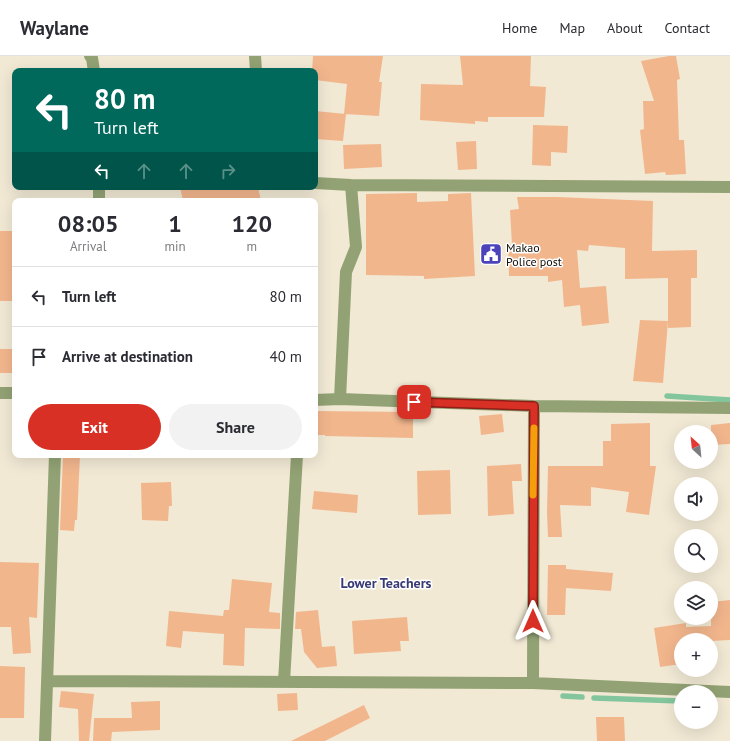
<!DOCTYPE html>
<meta charset="utf-8">
<style>
body{margin:0;font-family:"PT Sans",sans-serif;background:#f2f2f3;color:#2b2b33;height:100vh;display:flex;flex-direction:column;font-size:15px;white-space:nowrap}
*{box-sizing:border-box;margin:0}
p{font-size:13px;color:#7c7c81}
.icon{flex:none;width:22px;height:22px;fill:none;stroke:currentColor;stroke-width:2;stroke-linecap:round;stroke-linejoin:round}
.map{position:relative;flex:1;overflow:hidden}
.panel{position:absolute;left:12px;top:142px;width:306px;height:260px;display:flex;flex-direction:column;background:#fff;border-radius:8px;box-shadow:0 4px 16px #0002}
.panel>*{flex:none}
.top-card{position:absolute;left:12px;top:12px;width:306px;height:122px;border-radius:8px;box-shadow:0 4px 16px #0002;background:#00695c;color:#fff;overflow:hidden}
.needle{width:26px;rotate:333deg}
.controls{position:absolute;left:674px;top:369px;display:grid;gap:8px}
.controls a{display:grid;place-items:center;width:44px;height:44px;border-radius:50%;background:#fff;box-shadow:0 4px 16px #0002;font-size:20px}
.pin{position:absolute;display:grid;place-items:center;width:34px;height:34px;color:#fff;margin:-17px;border-radius:8px;box-shadow:0 2px 6px #0006}
.me{position:absolute;width:44px;margin:-22px;rotate:0deg;stroke-linejoin:round;filter:drop-shadow(0 0 3px #0008)}
.turn{display:flex;align-items:center;gap:14px;height:84px;padding:0 16px;font-size:18px}
.turn .icon{width:52px;height:52px;stroke-width:2.5}
.turn b{display:block;font-size:28px;line-height:34px}
.lanes{display:flex;align-items:center;height:38px;padding:0 16px;background:#0003;justify-content:center;gap:20px;direction:ltr}
.lanes .off{opacity:.35}
.eta{display:flex;justify-content:space-evenly;align-items:center;height:68px;text-align:center}
.eta b{font-size:24px;font-weight:600;line-height:28px}
.primary-button{display:flex;gap:8px;margin-top:auto;padding:8px 16px}
.primary-button a{flex:1;height:46px;border-radius:24px;background:#d93025;color:#fff;font-size:16px;font-weight:600;line-height:46px;text-align:center}
.primary-button a+a{background:#f2f2f3;color:#2b2b33}
ul{padding:0;list-style:none}
li{display:flex;align-items:center;gap:12px;height:60px;padding:0 16px;border-top:1px solid #e1e1e2}
li div{flex:1}
li b{display:block;font-size:15px}
li em{font-style:normal}
header{display:flex;align-items:center;gap:24px;box-sizing:border-box;height:56px;padding:0 20px;background:#fff;border-bottom:1px solid #e1e1e2}
header strong{font-size:19px}
nav{display:flex;gap:22px;margin-inline-start:auto;font-size:14px}
.map>svg:first-child{display:block}
.lines{fill:none;stroke-linecap:round;stroke-linejoin:round}
.stream{stroke:#83c59d;stroke-width:5.5}
.building{fill:#f2b68d}
.street{stroke:#92a274;stroke-width:12}
.route-casing{stroke:#8d1f18;stroke-width:10}
.route{stroke:#d93025;stroke-width:7}
.slow{stroke:#f59e0b;stroke-width:7}
.labels{text-anchor:middle;dominant-baseline:central;stroke-width:3;stroke-linejoin:round;paint-order:stroke}
.poi-label{font-size:12px;fill:#110e07;stroke:#fff;text-anchor:start}
.quarter-label{font-size:14px;font-weight:bold;fill:#393975;stroke:#fff}
</style>
<header>
<strong>Waylane</strong>
<nav><a>Home</a><a>Map</a><a>About</a><a>Contact</a></nav>
</header>
<div class="map">
<svg width="730" height="685" viewBox="0 0 730 685">
<rect width="100%" height="100%" fill="#f1e9d4"/>
<g class="lines">
<!-- stream -->
<path class="stream" d="M667 340 730 344
M563 640 582 641
M594 642 681 645"/>
</g>
<!-- building -->
<path class="building" d="M313 0H383L379 26H382L379 60 344 58 347 28 315 24V15H312Z
M460 0H531L530 30 546 31 544 61H488V66L475 65V68L420 64 421 28 463 29Z
M669 0H676L680 23 677 24 679 84H684L686 118 666 119 665 116 645 118 640 74 644 73 643 45H654L641 5Z
M315 55 346 58 343 85 315 83Z
M533 69 568 70 567 97 551 96V110L532 109Z
M476 85 477 113 458 114 456 86Z
M381 88 382 111 344 113 343 89Z
M180 131H258L261 145H183Z
M417 137V146L448 145V138L471 137 475 220 424 223V220L366 219V138Z
M517 141H557L653 145 652 195 697 194V222H691V271L668 272V265L663 327 633 325 640 264 668 265V222L625 223V192L589 189 588 195 577 194 580 232 606 230 609 267 582 270 580 249 564 251 562 224 548 226V220H509L508 189H512L510 154 519 153Z
M0 175H15V245H0Z
M0 293H14L13 317H0Z
M315 355 413 356V382L325 380V379H315Z
M502 358 504 376 481 379 479 360Z
M650 367V410H656L649 459 626 456 629 436 591 431V450L560 449 562 481H548L547 457 548 410H603V385H611V368Z
M730 367V388L711 389V369Z
M63 399H80L77 464H75L74 475 60 474Z
M521 408 522 425H512L514 458 488 460 487 410Z
M450 414 451 458 418 459 417 415Z
M171 426 172 450H169L168 465 142 464 141 427Z
M314 435 358 439 357 457 312 453Z
M0 506 39 507 37 562 29 561 31 597 13 598 11 571H0Z
M548 509H566V513L613 517 611 535 566 532 565 559H547Z
M232 523 272 527 269 556 280 557V573L245 572 244 610 223 609 224 578 183 575 181 592 166 590 169 555 223 560 224 554H229Z
M730 544V584L711 585V584H681V608L660 611 654 572 686 567V571L711 570V546Z
M318 554 322 591 335 590 337 610 317 612 304 596 301 573H295L296 556Z
M407 561 409 585H400L401 595 354 598 352 565Z
M0 610 25 611 24 662H0Z
M61 635 94 638 89 685H79L78 653 59 651Z
M297 637 298 654 278 655 277 638Z
M160 645V674L112 676 111 685H93L94 662H132L131 646Z
M364 649 370 662 325 685H291Z
M596 661H624L625 685H597Z"/>
<g class="lines">
<!-- street -->
<path class="street" d="M90 0 92 2 94 15
M255 0 256 15
M315 127 351 129 730 131
M99 131V145
M0 337H15
M340 343 346 216 356 191 351 129
M315 344 340 343 534 350 730 352
M48 625 533 627 730 636
M284 626 297 399
M533 627 534 350
M45 685 55 399"/>
</g>
<g class="lines">
<!-- route casing -->
<g class="route-casing">
<path id="route" d="M414 346 534 350 533 565"/>
</g>
<!-- route -->
<use href="#route" class="route"/>
<!-- slow -->
<path class="slow" d="M533 439 534 372"/>
</g>
<!-- icons -->
<defs>
<g id="civic-square" transform="scale(1.15)"><rect x="-9" y="-9" width="18" height="18" rx="4" fill="#4c42b9" stroke="#fff"/><path d="M-.6-6.5H3V-4.5H.6V-3L4-1V1h2V6H-6V1h2V-1L-.6-3ZM-1.2 2.5V6h2.4V2.5Z" fill="#fff"/></g>
</defs>
<g fill-rule="evenodd">
<use href="#civic-square" x="491" y="198"/>
</g>
<g class="labels">
<!-- poi labels -->
<g class="poi-label">
<text x="506" y="191">Makao<tspan x="506" dy="14">Police post</tspan></text>
</g>
<!-- quarter labels -->
<g class="quarter-label">
<text x="386" y="527">Lower Teachers</text>
</g>
</g>
</svg>
<div class="controls">
<a><svg class="needle" viewBox="-14 -14 28 28"><path d="M0-13l5 13h-10z" fill="#e53935"/><path d="M0 13l5-13h-10z" fill="#7c7c81"/></svg></a>
<a><svg class="icon" aria-label="sound" viewBox="0 0 24 24"><path d="M4 9h4l5-4v14l-5-4H4zM17 9q2 3 0 6"/></svg></a>
<a><svg class="icon" aria-label="search" viewBox="0 0 24 24"><circle cx="10" cy="10" r="6"/><path d="M15 15l6 6"/></svg></a>
<a><svg class="icon" aria-label="layers" viewBox="0 0 24 24"><path d="M12 4l9 5-9 5-9-5zM3 14l9 5 9-5"/></svg></a>
<a>+</a>
<a>−</a>
</div>
<div class="pin" style="left:414px;top:346px;background:#d93025"><svg class="icon" aria-label="arrive" viewBox="0 0 24 24"><path d="M6 21V4h12l-3 4 3 4H6"/></svg></div>
<svg class="me" style="left:533px;top:565px" viewBox="-20 -20 40 40"><path d="M0-17L14 15 0 8-14 15z" fill="#d93025" stroke="#fff" stroke-width="4"/></svg>
<div class="top-card">
<div class="turn"><svg class="icon" aria-label="left" viewBox="0 0 24 24"><path d="M17 20v-9H6M10 6l-5 5 5 5"/></svg><div><b>80 m</b>Turn left</div></div>
<div class="lanes"><svg class="icon" aria-label="left" viewBox="0 0 24 24"><path d="M17 20v-9H6M10 6l-5 5 5 5"/></svg><svg class="icon off" aria-label="ahead" viewBox="0 0 24 24"><path d="M12 20V5M6 11l6-6 6 6"/></svg><svg class="icon off" aria-label="ahead" viewBox="0 0 24 24"><path d="M12 20V5M6 11l6-6 6 6"/></svg><svg class="icon off" aria-label="right" viewBox="0 0 24 24"><path d="M7 20v-9h11M14 6l5 5-5 5"/></svg></div>
</div>
<section class="panel">
<div class="eta">
<div><b>08:05</b><p>Arrival</p></div>
<div><b>1</b><p>min</p></div>
<div><b>120</b><p>m</p></div>
</div>
<ul>
<li><svg class="icon" aria-label="left" viewBox="0 0 24 24"><path d="M17 20v-9H6M10 6l-5 5 5 5"/></svg><div><b>Turn left</b></div><em>80 m</em></li>
<li><svg class="icon" aria-label="arrive" viewBox="0 0 24 24"><path d="M6 21V4h12l-3 4 3 4H6"/></svg><div><b>Arrive at destination</b></div><em>40 m</em></li>
</ul>
<div class="primary-button"><a>Exit</a><a>Share</a></div>
</section>
</div>
